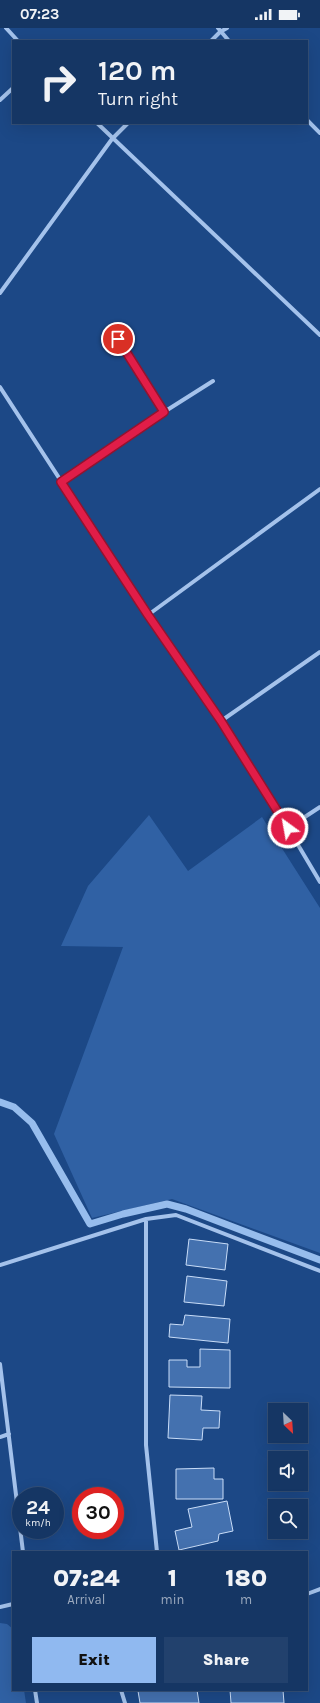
<!DOCTYPE html>
<style>
body{margin:0;font-family:Karla,sans-serif;background:#22416d;color:#f1f3f6;height:100vh;display:flex;flex-direction:column;font-size:15px;white-space:nowrap}
*{box-sizing:border-box;margin:0}
p{font-size:13px;color:#9dabbf}
.icon{flex:none;width:22px;height:22px;fill:none;stroke:currentColor;stroke-width:2;stroke-linecap:round;stroke-linejoin:round}
.map{position:relative;flex:1;overflow:hidden}
.panel{position:absolute;left:12px;top:1523px;width:296px;height:140px;display:flex;flex-direction:column;background:#153664;border-radius:0px;box-shadow:0 4px 16px #0002,0 0 0 1px #345078}
.panel>*{flex:none}
.guide{position:absolute;left:12px;top:12px;width:296px;height:84px;border-radius:0px;box-shadow:0 4px 16px #0002,0 0 0 1px #345078;background:#153664;color:#f1f3f6;overflow:hidden}
.needle{width:26px;rotate:155deg}
.tools{position:absolute;left:268px;top:1375px;display:grid;gap:8px}
.tools a{display:grid;place-items:center;width:40px;height:40px;border-radius:0px;background:#153664;box-shadow:0 4px 16px #0002,0 0 0 1px #345078;font-size:20px}
.speed{position:absolute;left:12px;top:1459px;display:flex;gap:8px;font-size:20px;font-weight:700;text-align:center}
.speed>*{display:grid;place-content:center;width:52px;height:52px;border-radius:50%;background:#153664;box-shadow:0 4px 16px #0002,0 0 0 1px #345078;line-height:1}
.speed small{font-size:10px;font-weight:400}
.speed .limit{border:6px solid #d22;background:#fff;color:#111}
.pin{position:absolute;display:grid;place-items:center;width:34px;height:34px;color:#fff;margin:-17px;border:2px solid #fff;border-radius:50%;box-shadow:0 1px 4px #0007}
.me{position:absolute;width:44px;margin:-22px;rotate:328deg;stroke-linejoin:round;filter:drop-shadow(0 0 3px #0008)}
.turn{display:flex;align-items:center;gap:14px;height:84px;padding:0 20px;font-size:18px}
.turn .icon{width:52px;height:52px;stroke-width:2.5}
.turn b{display:block;font-size:28px;line-height:34px}
.eta{display:flex;justify-content:space-evenly;align-items:center;height:68px;text-align:center}
.eta b{font-size:24px;font-weight:800;line-height:28px}
.action{display:flex;gap:8px;margin-top:auto;padding:8px 20px}
.action a{flex:1;height:46px;border-radius:0px;background:#90b9f0;color:#111;font-size:16px;font-weight:800;line-height:46px;text-align:center}
.action a+a{background:#22416d;color:#f1f3f6}
.status{display:flex;justify-content:space-between;align-items:center;height:28px;padding:0 20px;background:#153664;direction:ltr}
.status svg{height:11px;fill:currentColor}
.map>svg:first-child{display:block}
.green{fill:#3061a4}
.lines{fill:none;stroke-linecap:round;stroke-linejoin:round}
.stream{stroke:#97bded;stroke-width:7}
.building{fill:#4471af;stroke:#c9ddf8}
.minor{stroke:#a4c2eb;stroke-width:4}
.route-casing{stroke:#92132f;stroke-width:10}
.route{stroke:#e11d48;stroke-width:7}
</style>
<div class="status"><b>07:23</b><svg viewBox="0 0 49 12"><path d="M0 12V9h3v3zM5 12V6h3v6zM10 12V3h3v9zM15 12V0h3v12zM26 1h20v11H26zM47 4h2v5h-2z"/></svg></div>
<div class="map">
<svg width="320" height="1675" viewBox="0 0 320 1675">
<rect width="100%" height="100%" fill="#1c4886"/>
<!-- green -->
<path class="green" d="M149 787 188 843 262 789 320 880V1225L172 1171 92 1190 54 1106 123 919 61 918 88 858Z
M0 1595 7 1596 13 1601V1662H24L26 1675H0Z"/>
<g class="lines">
<!-- stream -->
<path class="stream" d="M0 1074 14 1079 32 1095 90 1196 123 1186 167 1176 186 1181 320 1232"/>
</g>
<!-- building -->
<path class="building" d="M189 1211 228 1216 225 1242 186 1237Z
M187 1248 227 1253 224 1278 184 1274Z
M185 1287 230 1291 228 1315 169 1309 170 1296 183 1297Z
M200 1321 230 1322V1360L169 1359V1332H187V1339H200Z
M170 1367 202 1368 201 1382 220 1383 219 1400H203L202 1412 168 1410Z
M214 1440V1451H223V1471H176V1441Z
M227 1473 233 1503 219 1506 218 1513 179 1522 175 1503 192 1499 188 1481Z
M146 1662H197L199 1675H140L138 1663Z
M230 1662H283L284 1675H231Z"/>
<g class="lines">
<!-- minor -->
<path class="minor" d="M6 0 18 13
M218 0 229 13
M211 13 220 4 227 0
M0 72 13 60
M307 92 320 105
M97 95 320 307
M0 265 112 111 128 95
M118 311 164 384
M0 359 148 587 221 693 288 800 320 854
M61 454 164 384 213 353
M148 587 320 461
M221 693 320 624
M288 800 320 779
M146 1191V1417L157 1524
M0 1237 146 1191 176 1187 320 1243
M0 1336 23 1524
M0 1409 9 1406
M307 1566 320 1561
M0 1579 13 1576
M35 1662 37 1675
M121 1662 125 1675"/>
</g>
<g class="lines">
<!-- route casing -->
<g class="route-casing">
<path id="route" d="M118 311 164 384 61 454 148 587 221 693 288 800"/>
</g>
<!-- route -->
<use href="#route" class="route"/>
</g>
</svg>
<div class="tools">
<a><svg class="needle" viewBox="-14 -14 28 28"><path d="M0-13l5 13h-10z" fill="#e53935"/><path d="M0 13l5-13h-10z" fill="#9dabbf"/></svg></a>
<a><svg class="icon" aria-label="sound" viewBox="0 0 24 24"><path d="M4 9h4l5-4v14l-5-4H4zM17 9q2 3 0 6"/></svg></a>
<a><svg class="icon" aria-label="search" viewBox="0 0 24 24"><circle cx="10" cy="10" r="6"/><path d="M15 15l6 6"/></svg></a>
</div>
<div class="speed"><div>24<small>km/h</small></div><div class="limit">30</div></div>
<div class="pin" style="left:118px;top:311px;background:#d93025"><svg class="icon" aria-label="arrive" viewBox="0 0 24 24"><path d="M6 21V4h12l-3 4 3 4H6"/></svg></div>
<svg class="me" style="left:288px;top:800px" viewBox="-20 -20 40 40"><circle r="17" fill="#e11d48" stroke="#fff" stroke-width="3"/><path d="M0-11L8 9 0 5-8 9z" fill="#fff"/></svg>
<div class="guide">
<div class="turn"><svg class="icon" aria-label="right" viewBox="0 0 24 24"><path d="M7 20v-9h11M14 6l5 5-5 5"/></svg><div><b>120 m</b>Turn right</div></div>
</div>
<section class="panel">
<div class="eta">
<div><b>07:24</b><p>Arrival</p></div>
<div><b>1</b><p>min</p></div>
<div><b>180</b><p>m</p></div>
</div>
<div class="action"><a>Exit</a><a>Share</a></div>
</section>
</div>
